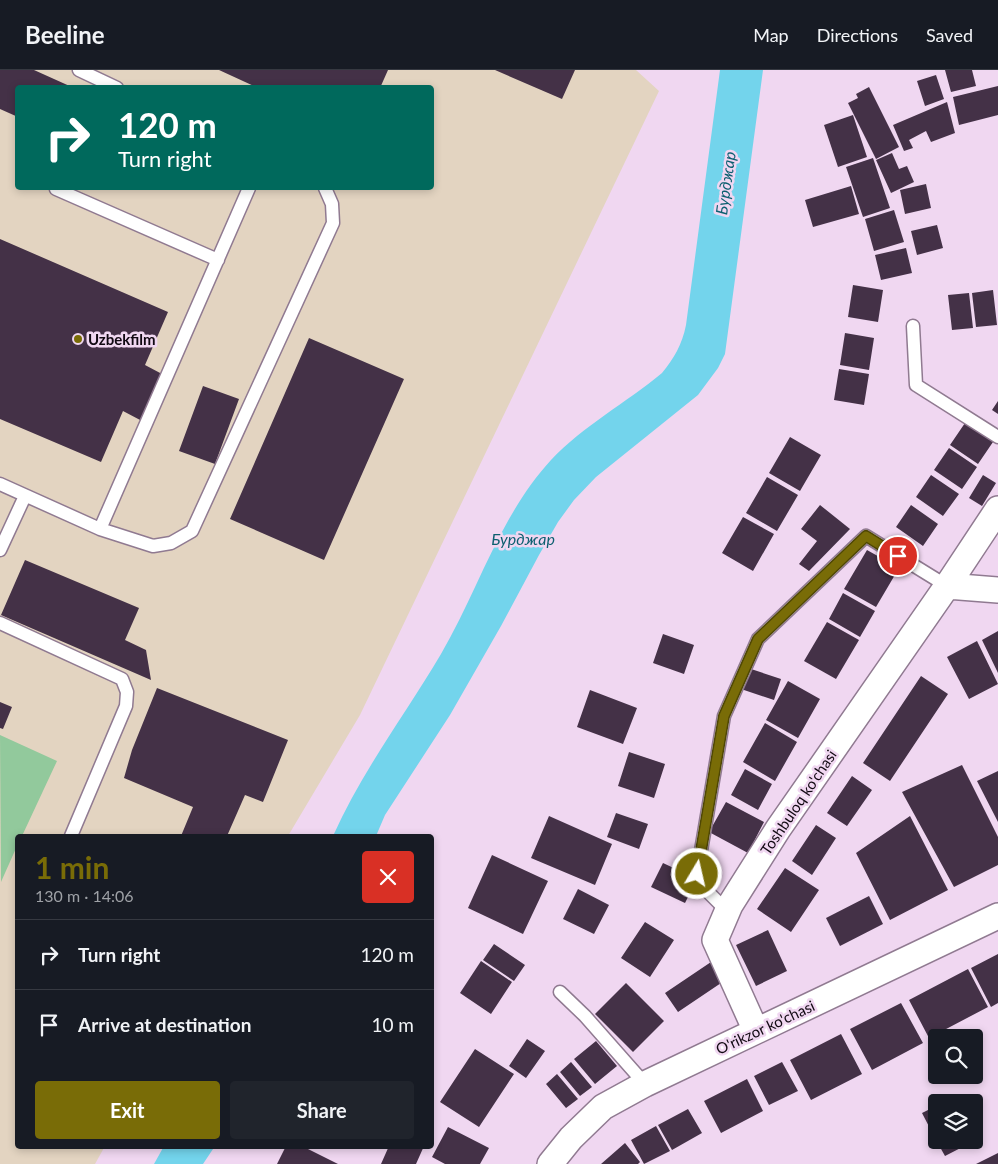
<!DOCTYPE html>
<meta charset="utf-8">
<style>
body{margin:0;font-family:Lato,sans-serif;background:#20242c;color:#f1f3f6;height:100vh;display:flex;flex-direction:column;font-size:19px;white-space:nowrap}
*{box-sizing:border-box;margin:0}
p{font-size:16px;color:#9ea1a6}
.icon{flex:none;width:28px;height:28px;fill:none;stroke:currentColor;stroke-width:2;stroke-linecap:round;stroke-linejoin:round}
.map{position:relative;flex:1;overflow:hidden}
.drawer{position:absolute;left:15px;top:764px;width:419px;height:315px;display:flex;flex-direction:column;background:#171b24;border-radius:5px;box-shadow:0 2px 8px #0003}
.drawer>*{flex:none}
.top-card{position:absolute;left:15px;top:15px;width:419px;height:105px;border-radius:5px;box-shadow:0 2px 8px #0003;background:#00695c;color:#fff;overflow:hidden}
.tools{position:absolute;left:928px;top:959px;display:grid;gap:10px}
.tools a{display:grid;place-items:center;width:55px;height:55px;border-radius:5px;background:#171b24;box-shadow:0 2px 8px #0003;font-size:25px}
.pin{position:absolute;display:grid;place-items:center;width:42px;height:42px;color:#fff;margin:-21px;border:2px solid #fff;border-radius:50%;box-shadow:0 1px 5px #0007}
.me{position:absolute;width:55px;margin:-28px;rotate:9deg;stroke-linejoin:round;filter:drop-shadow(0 0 4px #0008)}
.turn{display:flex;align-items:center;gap:18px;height:105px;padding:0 20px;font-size:22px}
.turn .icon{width:65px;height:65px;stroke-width:2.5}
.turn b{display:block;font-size:35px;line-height:42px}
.round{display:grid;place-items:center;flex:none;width:52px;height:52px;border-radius:5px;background:#20242c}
.head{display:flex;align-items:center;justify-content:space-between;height:85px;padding:0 20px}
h1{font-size:30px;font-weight:700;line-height:38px;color:#796c07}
.button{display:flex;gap:10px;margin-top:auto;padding:10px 20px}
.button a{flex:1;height:58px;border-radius:5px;background:#796c07;color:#fff;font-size:20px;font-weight:700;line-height:58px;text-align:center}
.button a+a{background:#20242c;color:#f1f3f6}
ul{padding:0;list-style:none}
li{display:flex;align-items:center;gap:15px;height:70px;padding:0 20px;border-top:1px solid #363941}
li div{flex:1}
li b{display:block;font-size:19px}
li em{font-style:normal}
header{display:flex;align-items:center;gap:30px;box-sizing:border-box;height:70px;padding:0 25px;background:#171b24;border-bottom:1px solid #363941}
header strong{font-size:24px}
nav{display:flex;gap:28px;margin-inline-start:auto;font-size:18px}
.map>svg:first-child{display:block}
.commercial{fill:#e3d4c1;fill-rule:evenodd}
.green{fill:#92c99c}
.water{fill:#73d4ec}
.building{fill:#443147}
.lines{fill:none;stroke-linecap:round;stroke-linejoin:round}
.service-casing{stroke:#907a91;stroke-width:15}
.minor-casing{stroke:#907a91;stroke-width:28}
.service{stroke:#fff;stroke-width:12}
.minor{stroke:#fff;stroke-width:25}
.route-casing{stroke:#4f4605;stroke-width:12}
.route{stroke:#796c07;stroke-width:9}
.poi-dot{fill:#796c07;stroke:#f0d7f1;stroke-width:2}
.labels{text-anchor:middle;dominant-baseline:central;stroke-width:5;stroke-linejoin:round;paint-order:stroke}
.poi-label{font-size:15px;font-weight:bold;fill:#110912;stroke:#f0d7f1;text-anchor:start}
.street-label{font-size:15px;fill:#110912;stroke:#f0d7f1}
.water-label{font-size:16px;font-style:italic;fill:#0c5f70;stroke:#f0d7f1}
</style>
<header>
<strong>Beeline</strong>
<nav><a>Map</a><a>Directions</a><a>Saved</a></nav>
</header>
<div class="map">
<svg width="998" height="1094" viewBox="0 0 998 1094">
<rect width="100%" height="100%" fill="#f0d7f1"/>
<!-- commercial -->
<path class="commercial" d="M0 0H636L659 21 360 645 288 766H18V1076H105L95 1094H0ZM18 18H431V118H18Z"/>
<!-- green -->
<path class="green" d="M0 665 57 691 22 766H18L17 776 1 812Z"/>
<!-- water -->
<path class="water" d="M720 0H763L725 284 718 298 698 325 596 407 574 430 558 452 539 485 501 556 450 645 385 745 376 766H333C362 701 405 645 441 584 479 519 499 447 551 390 583 356 626 333 662 303 674 288 682 275 686 255Z
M164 1076H215L203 1094H154Z"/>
<!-- building -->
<path class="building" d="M0 0H34L74 18H18V47L0 39Z
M219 0H388L380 18H258Z
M495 0H575L562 29Z
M945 0H972L976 16 951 22Z
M936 5 944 29 925 36 917 11Z
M998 16V45L959 55 953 27Z
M869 17 899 77 876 89 848 33 858 28 856 24Z
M947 32 955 63 931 72 926 61 909 70 913 78 904 81 893 55Z
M853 45 867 87 838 97 824 55Z
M892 83 899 99 907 96 914 112 891 123 876 90Z
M873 88 890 138 863 147 846 97Z
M926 114 931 138 905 144 900 120Z
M851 116 859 144 813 157 805 130Z
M894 140 904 172 874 181 865 149Z
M937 155 943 178 917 185 911 161Z
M0 169 168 242 145 295 162 304 142 351 123 341 101 392 0 349Z
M906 178 912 203 881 210 875 185Z
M853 215 883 220 878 252 848 247Z
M993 220 997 255 976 257 972 223Z
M969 223 973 258 952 260 948 225Z
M845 263 874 268 869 300 840 295Z
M309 268 404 309 324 490 230 449Z
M839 299 869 304 864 335 834 330Z
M203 316 239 329 215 394 179 381Z
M998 331V344L992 340Z
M965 353 993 372 978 394 950 375Z
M790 367 821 385 800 421 769 403Z
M949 378 977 397 962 419 934 400Z
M931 405 959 424 943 446 916 427Z
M983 405 996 413 982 436 969 428Z
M767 407 798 425 777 461 746 443Z
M820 435 850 459 809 501 799 494 817 471 801 459Z
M911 435 938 454 923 476 896 457Z
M743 447 774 464 753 501 722 483Z
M867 480 899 498 876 537 844 519Z
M25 490 139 538 125 570 146 580 151 610 1 545Z
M843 523 875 541 860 567 829 549Z
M827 552 859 570 836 609 804 591Z
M998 561V603L982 570Z
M663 564 694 575 684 604 653 593Z
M977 571 998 614 969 629 947 587Z
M748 598 781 609 774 630 741 619Z
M921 606 948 624 890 711 863 693Z
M788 611 820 629 798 668 766 650Z
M157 618 288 670 263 732 245 725 227 766H181L193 737 124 708 132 680Z
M590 620 637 638 623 674 577 657Z
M0 632 12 637 3 659 0 658Z
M765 653 797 672 775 711 743 692Z
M629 682 665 694 654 728 618 716Z
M962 695 998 767V795L954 817 902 722Z
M745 699 772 714 758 740 731 725Z
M998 701V752L977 711Z
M852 706 872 720 847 756 827 743Z
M726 732 764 752 748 783 709 762Z
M616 743 648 754 639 779 607 767Z
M549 746 612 774 595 815 531 788Z
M910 746 948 820 890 850 856 783Z
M816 755 836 768 812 805 792 791Z
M492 785 548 811 523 864 468 838Z
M663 793 697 809 685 833 651 817Z
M785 798 819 820 791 862 757 839Z
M578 819 609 835 594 864 563 849Z
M869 826 883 854 840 876 826 848Z
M645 852 674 870 650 907 621 888Z
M768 860 787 901 756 916 736 875Z
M494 874 525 895 514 911 483 890Z
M998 884V933L991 937 971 898Z
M481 891 512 912 491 944 460 923Z
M711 892 724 911 678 942 665 923Z
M968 899 988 937 929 968 909 930Z
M626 913 664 951 633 982 595 944Z
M901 933 923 973 872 1000 850 959Z
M841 964 862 1004 811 1030 790 990Z
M527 969 545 981 526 1008 509 996Z
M596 971 617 996 595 1014 574 989Z
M475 979 514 1004 479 1057 440 1032Z
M571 992 592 1017 580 1026 560 1002Z
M782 992 798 1021 769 1035 754 1006Z
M557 1004 578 1029 566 1038 546 1014Z
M747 1009 763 1041 721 1063 704 1031Z
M955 1026 959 1032H942Z
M936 1036V1070L922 1043Z
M688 1039 702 1063 672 1080 658 1055Z
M656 1056 670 1081 644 1094 631 1070Z
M448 1057 489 1078 480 1094H445L432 1087Z
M974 1062 978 1069 945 1086 936 1070H974Z
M625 1073 640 1092 638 1094H601Z
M286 1076H302L338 1094H277Z
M389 1076H424L416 1094H381Z
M998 1083V1094H976Z"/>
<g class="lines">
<!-- service casing -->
<g class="service-casing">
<path id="service" d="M79 0 117 18
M56 119 218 190
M913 256 916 315 998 367
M0 414 100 459 153 476 171 473 192 461 333 153 332 134 325 118
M100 459 249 118
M0 480 25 426
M0 553 122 609 127 622 126 636 71 766
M727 841 709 823 697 804 724 646 758 569 866 466 947 516
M560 922 585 946 645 1014"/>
</g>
<!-- minor casing -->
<g class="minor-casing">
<path id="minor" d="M947 516 998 520
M756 961 715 870 730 835 778 759 947 516 998 439
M550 1094 571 1068 603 1037 645 1014 998 846"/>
</g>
<!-- service -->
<use href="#service" class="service"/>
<!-- minor -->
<use href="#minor" class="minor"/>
</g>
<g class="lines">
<!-- route casing -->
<g class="route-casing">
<path id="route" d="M697 804 724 646 758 569 866 466 898 486"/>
</g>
<!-- route -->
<use href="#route" class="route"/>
</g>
<!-- markers -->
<circle class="poi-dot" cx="78" cy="269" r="5"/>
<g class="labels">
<!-- poi labels -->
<g class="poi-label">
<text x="88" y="269">Uzbekfilm</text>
</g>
<!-- street labels -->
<g class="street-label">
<text transform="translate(798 732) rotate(-56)">Toshbuloq ko'chasi</text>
<text transform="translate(765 957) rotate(-25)">O'rikzor ko'chasi</text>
</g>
<!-- water labels -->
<g class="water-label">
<text transform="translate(725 113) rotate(-82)">Бурджар</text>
<text x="523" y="468">Бурджар</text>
</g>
</g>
</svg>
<div class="tools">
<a><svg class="icon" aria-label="search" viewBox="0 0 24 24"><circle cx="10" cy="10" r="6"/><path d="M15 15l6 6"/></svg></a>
<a><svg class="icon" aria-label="layers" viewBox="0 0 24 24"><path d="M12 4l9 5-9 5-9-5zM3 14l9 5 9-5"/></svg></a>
</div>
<div class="pin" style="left:898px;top:486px;background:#d93025"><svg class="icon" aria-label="arrive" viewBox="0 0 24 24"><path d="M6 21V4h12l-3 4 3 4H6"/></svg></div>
<svg class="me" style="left:697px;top:804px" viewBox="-20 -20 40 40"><circle r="17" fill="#796c07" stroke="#fff" stroke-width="3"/><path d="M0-11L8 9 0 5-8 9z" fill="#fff"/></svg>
<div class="top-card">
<div class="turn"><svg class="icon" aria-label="right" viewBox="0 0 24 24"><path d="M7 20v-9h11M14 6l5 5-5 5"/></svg><div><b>120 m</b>Turn right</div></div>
</div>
<section class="drawer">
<div class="head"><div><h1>1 min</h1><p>130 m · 14:06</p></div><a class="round" style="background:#d93025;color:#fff"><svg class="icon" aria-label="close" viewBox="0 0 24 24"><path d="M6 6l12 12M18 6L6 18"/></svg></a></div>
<ul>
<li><svg class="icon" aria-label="right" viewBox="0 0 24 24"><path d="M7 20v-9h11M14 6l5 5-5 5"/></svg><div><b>Turn right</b></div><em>120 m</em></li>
<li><svg class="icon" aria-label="arrive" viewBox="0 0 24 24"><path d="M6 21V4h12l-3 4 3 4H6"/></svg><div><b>Arrive at destination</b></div><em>10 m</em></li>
</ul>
<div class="button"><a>Exit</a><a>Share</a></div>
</section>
</div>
